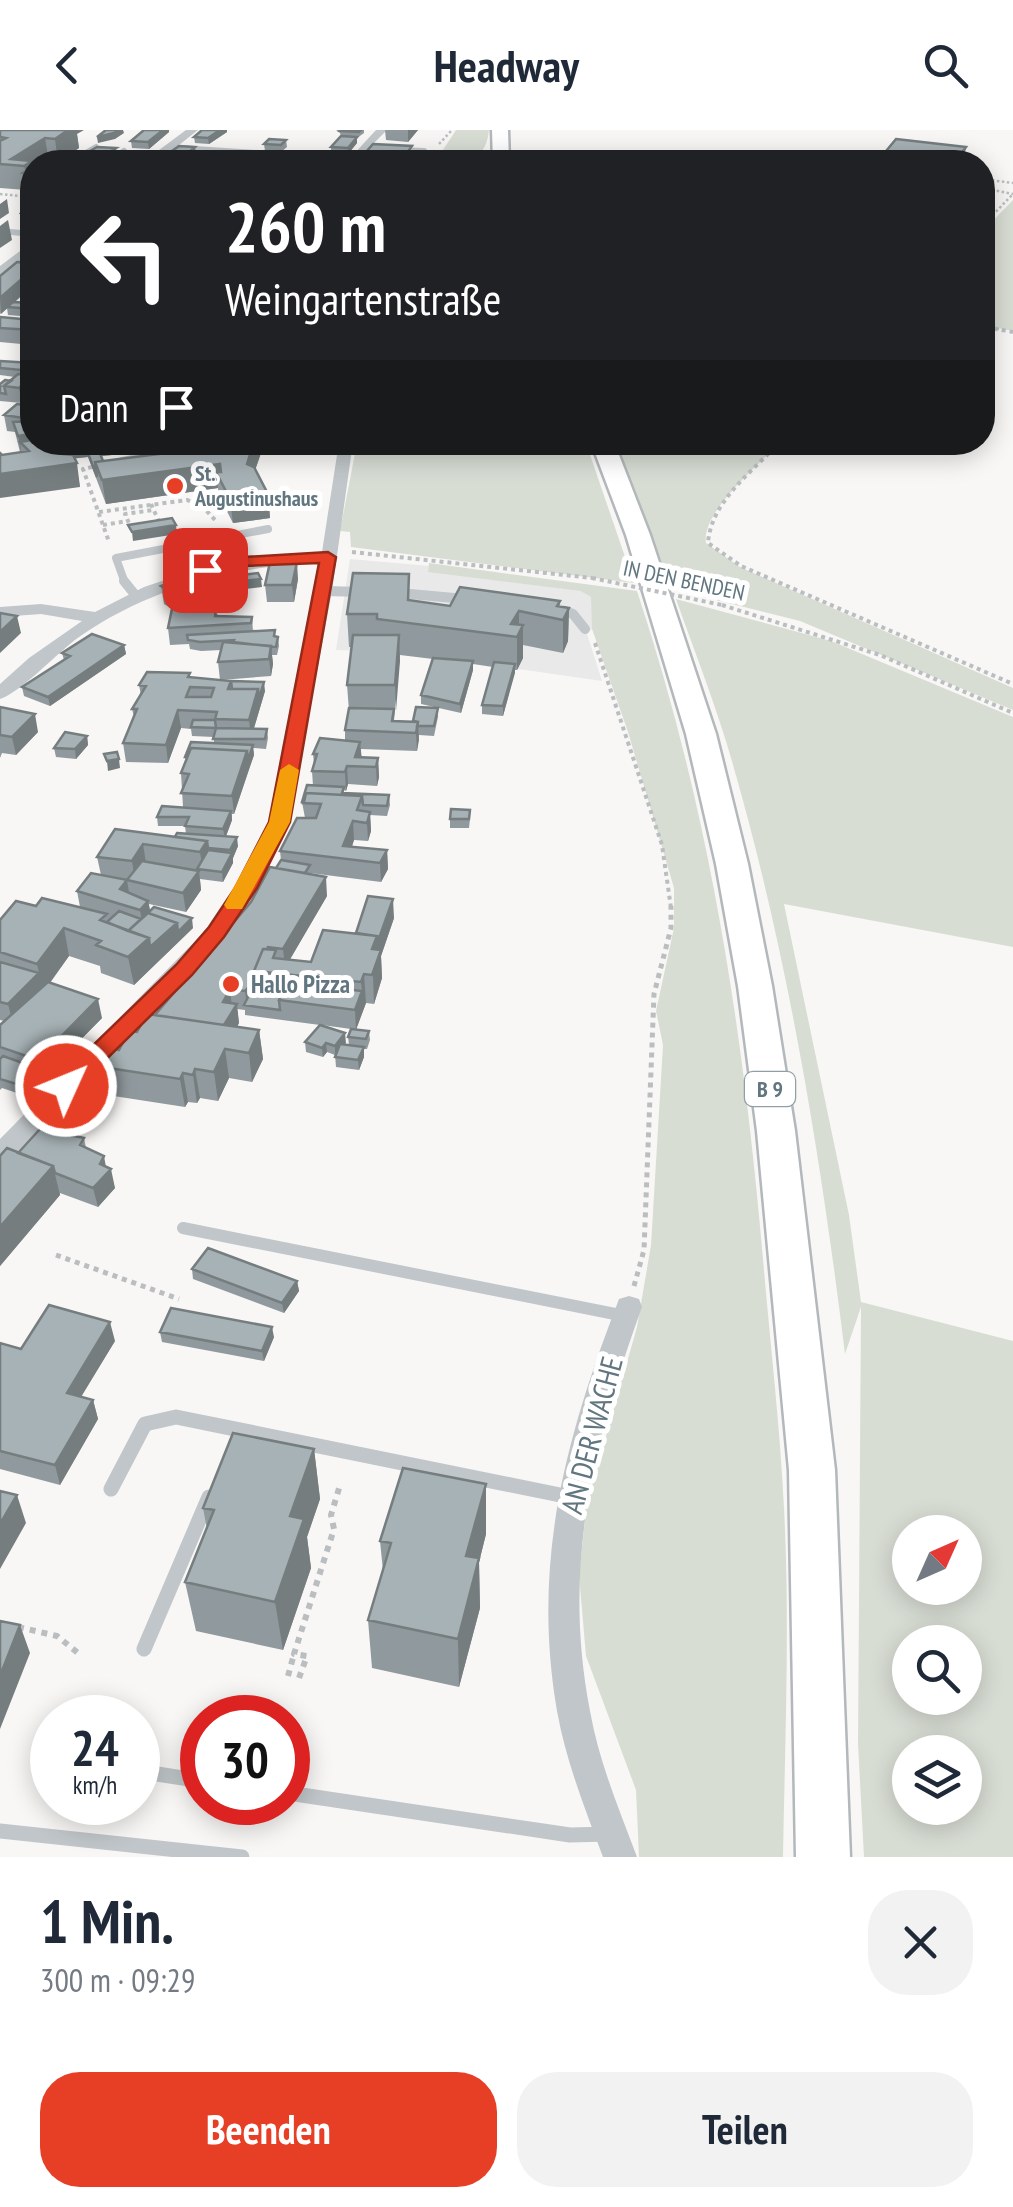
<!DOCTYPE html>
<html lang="de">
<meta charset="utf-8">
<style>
body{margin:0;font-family:"PT Sans Narrow",sans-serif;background:#f2f2f3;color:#1f2937;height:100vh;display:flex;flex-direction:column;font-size:38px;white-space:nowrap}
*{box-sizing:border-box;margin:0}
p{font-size:32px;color:#747a83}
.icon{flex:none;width:55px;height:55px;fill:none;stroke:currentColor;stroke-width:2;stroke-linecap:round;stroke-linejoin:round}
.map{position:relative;height:1727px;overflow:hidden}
.panel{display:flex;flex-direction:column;background:#fff;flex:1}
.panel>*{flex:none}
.top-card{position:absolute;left:20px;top:20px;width:975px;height:305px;border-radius:40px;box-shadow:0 5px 25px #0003;background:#202124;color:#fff;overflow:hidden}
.needle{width:65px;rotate:45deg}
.fabs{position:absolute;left:892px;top:1385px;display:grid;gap:20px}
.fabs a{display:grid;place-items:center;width:90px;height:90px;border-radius:50%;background:#fff;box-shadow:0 5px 25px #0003;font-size:50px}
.speed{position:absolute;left:30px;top:1565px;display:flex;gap:20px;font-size:50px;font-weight:700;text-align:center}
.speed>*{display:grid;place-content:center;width:130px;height:130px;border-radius:50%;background:#fff;box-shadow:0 5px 25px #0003;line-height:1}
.speed small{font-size:25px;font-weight:400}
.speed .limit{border:15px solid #d22;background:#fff;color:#111}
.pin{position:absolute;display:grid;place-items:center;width:85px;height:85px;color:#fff;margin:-42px;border-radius:20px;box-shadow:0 5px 15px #0006}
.me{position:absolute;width:110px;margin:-55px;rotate:46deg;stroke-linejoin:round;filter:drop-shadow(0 0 8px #0008)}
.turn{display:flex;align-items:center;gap:35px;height:210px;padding:0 40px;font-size:45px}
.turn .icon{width:130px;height:130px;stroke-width:2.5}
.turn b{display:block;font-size:70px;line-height:85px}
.then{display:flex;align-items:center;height:95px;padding:0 40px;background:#0003;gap:20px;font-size:38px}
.round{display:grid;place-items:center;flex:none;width:105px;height:105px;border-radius:40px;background:#f2f2f3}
.summary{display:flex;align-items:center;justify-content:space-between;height:170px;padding:0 40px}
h1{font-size:60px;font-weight:600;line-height:75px}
.primary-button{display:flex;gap:20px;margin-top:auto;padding:20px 40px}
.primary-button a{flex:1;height:115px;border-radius:40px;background:#e73f25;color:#fff;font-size:40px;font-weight:600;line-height:115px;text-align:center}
.primary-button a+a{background:#f2f2f3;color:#1f2937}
header{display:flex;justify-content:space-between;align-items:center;height:130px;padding:0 40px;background:#fff;font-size:45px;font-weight:600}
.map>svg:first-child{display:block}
.built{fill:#e8e9e8}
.green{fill:#d8ddd4;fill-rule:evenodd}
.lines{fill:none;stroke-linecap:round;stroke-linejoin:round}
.primary-casing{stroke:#b2b8bb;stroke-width:5}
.path-far3{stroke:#babec0;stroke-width:2.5;stroke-dasharray:2.5 2.5;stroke-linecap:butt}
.path-far2{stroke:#babec0;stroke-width:4;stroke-dasharray:4 4;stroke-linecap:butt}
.path-far1{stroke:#babec0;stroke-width:5;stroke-dasharray:5 5;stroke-linecap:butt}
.path{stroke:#babec0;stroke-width:6;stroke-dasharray:6 6;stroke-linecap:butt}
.lane-far4{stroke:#c0c6c9;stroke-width:6}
.lane-far3{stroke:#c0c6c9;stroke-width:8}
.lane-far2{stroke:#c0c6c9;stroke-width:10}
.lane-far1{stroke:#c0c6c9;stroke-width:12}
.lane{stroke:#c0c6c9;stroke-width:15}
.street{fill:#c0c6c9;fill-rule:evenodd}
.primary{fill:#fff;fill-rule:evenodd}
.path-bridge{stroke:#babec0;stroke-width:4;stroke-dasharray:4 4;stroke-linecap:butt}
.wall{fill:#90999d;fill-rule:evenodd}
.shaded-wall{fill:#757d7f}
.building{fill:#a7b2b6;stroke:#757d7f;stroke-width:2.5;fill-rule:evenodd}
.route{fill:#e73f25;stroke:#962918;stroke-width:2.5}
.slow{fill:#f59e0b}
.poi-dot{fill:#e73f25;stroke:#fff;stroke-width:4}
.labels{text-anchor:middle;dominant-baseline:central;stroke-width:10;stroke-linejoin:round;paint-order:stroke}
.far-poi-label{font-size:22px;font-weight:bold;fill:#627680;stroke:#fff;text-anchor:start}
.far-street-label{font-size:22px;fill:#627680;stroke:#fff}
.shield{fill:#fff;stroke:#919fa6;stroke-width:2.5}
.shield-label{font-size:22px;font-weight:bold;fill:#627680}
.poi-label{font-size:25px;font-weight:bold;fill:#627680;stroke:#fff;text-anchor:start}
.near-street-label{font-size:30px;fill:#627680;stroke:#fff}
</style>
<header><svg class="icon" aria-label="back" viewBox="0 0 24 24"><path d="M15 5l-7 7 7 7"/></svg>Headway<svg class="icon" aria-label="search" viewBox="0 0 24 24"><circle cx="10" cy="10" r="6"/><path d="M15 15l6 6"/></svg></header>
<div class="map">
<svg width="1013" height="1727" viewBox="0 0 1013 1727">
<rect width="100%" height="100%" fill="#f8f7f5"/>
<!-- built -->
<path class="built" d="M350 429 430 436 428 441 580 461 591 467 594 475 592 499 587 504 602 551 399 522 336 520Z"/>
<!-- green -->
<path class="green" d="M456 0H489C486 33 463 33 435 32Z
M1013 70V201L983 195 982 102Z
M357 313H586L634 453 351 417 350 402 340 401Z
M615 313H779C758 336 701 382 706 413L740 437 1013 558V580L800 491 672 459Z
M429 433 637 461C710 681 743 899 763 1129 770 1212 780 1295 784 1378 790 1494 785 1611 783 1727H639L636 1660 586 1526 579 1445 587 1373 637 1197 651 1115 663 915 656 881 674 798V758L628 602 592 499 591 467 580 461 428 442Z
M676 469 831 511 1013 587V817L784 774 849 1085 861 1172 1013 1211V1727H864L858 1614 861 1177 845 1224C821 1029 789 831 735 642 719 583 696 526 676 469ZM910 1402H965V1458H910ZM910 1512H965V1568H910ZM910 1622H965V1678H910Z"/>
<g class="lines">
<!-- primary casing -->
<g class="primary-casing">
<path id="primary" d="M492 0H508L509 32H493Z
M591 312H614L650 405 716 604 748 734 772 856 795 1001 835 1340 850 1727H796L789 1340 757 1001 738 856 716 734 686 604 626 405Z"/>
</g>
<!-- path-far3 -->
<path class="path-far3" d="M439 14 452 0
M865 32 875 25H886
M982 49 1013 53
M982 58 1013 64
M0 64 32 67
M982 96 1013 64
M982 196 999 199"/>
<!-- path-far2 -->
<path class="path-far2" d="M986 197 1013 202
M780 312C753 341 711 371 708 413L741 436 1013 554
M92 337 83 339 109 412
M151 374 160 394
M99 382 187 370 201 375 217 392
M103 395 128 391
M132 400 125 384 153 380
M352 422 592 448
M722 475 880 525 1013 583
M595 513 662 715 671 778"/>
<!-- path-far1 -->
<path class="path-far1" d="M56 1125 179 1169
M634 1156 644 1120 654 864 671 798V776"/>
<!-- path -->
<path class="path" d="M18 1497 57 1506 78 1523
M288 1546 294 1524
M299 1548 307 1526 294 1524 334 1399 331 1385 340 1355"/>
<!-- lane-far4 -->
<path class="lane-far4" d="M400 20 424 21
M355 29 396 32
M74 30 96 17
M107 32 124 21"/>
<!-- lane-far3 -->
<path class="lane-far3" d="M122 331 223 312
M125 453 116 428 268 399"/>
<!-- lane-far2 -->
<path class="lane-far2" d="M124 451 136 466
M324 461 365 462
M399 463 465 469
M558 479 573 484 585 499"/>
<!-- lane-far1 -->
<path class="lane-far1" d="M183 1098 625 1186"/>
<!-- lane -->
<path class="lane" d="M111 1359 145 1294 176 1287 570 1367
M144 1519 209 1367
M38 1626 52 1628
M138 1641 202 1651
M288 1663 570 1705 610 1704
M0 1701 242 1727"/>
<!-- street -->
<path class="street" d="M186 0H198L179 15 352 26 376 0H387L355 32 171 20 154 32H143Z
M0 98 32 101V107L0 104Z
M28 115H32V123L0 146V136Z
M339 312H353L332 461 289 691 256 758 225 807 9 1030 0 1033V1009L209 797 236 758 269 691 320 432C233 437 151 457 79 507 58 522 20 563 0 569V554L29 528 82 491 41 484 0 487V477L41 474 95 482 144 457 186 443 235 431 322 422Z
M629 1166 639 1169 642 1177C593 1313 562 1436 590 1581 599 1632 619 1679 637 1727H603C585 1679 566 1631 557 1581 532 1435 564 1313 616 1177L619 1169Z"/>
<!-- primary -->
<use href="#primary" class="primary"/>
<!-- path-bridge -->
<path class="path-bridge" d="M592 448 722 475"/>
</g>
<!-- wall -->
<path class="wall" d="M0 0 77 4 79 18 59 32H32V62H26V60L0 58Z
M144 0H169V2L149 19 132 18 131 11Z
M202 0H227V2L209 14 195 13 194 7Z
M336 0H364V3L357 8V13L348 24 331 23V17L341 6 340 3Z
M385 0H418L408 12 386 10Z
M286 10 287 17 281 22 265 21 264 14Z
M966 17 963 32H881L882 26Z
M367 21 412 23 407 30 368 27Z
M292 23V29L289 32H268V27Z
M32 73V91L22 90 21 83Z
M32 126V156L15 172 32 173V187L8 185 7 178 0 184V146L25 132Z
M0 187 32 190V215L0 212Z
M0 231 32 233V264L22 273 0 271V254L11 251 15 247 0 245Z
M32 276V312L123 324 101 326 103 331 262 320 255 340 268 364 270 388 233 393 219 366 218 358 106 374 88 327 75 328 80 357 2 325 20 322 15 302 7 301 4 285Z
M298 449 294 472H267L265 455Z
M211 453 213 470 207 473 219 486 252 487 253 502 278 507 279 516 277 525H272L273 534 271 546 221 550 265 561 254 598 267 599 268 608 266 619 253 618 254 625 234 684H232V690L226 706 238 716 233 728V733L223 752 200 749 201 760 186 782 149 774 150 781 193 798 134 855 101 843 100 836 69 826 50 853 102 888 42 949 39 948 26 966 2 958 0 960V895L4 891 0 890V790L36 776 80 777 77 761 101 745 97 727 186 704 185 696H158L157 687 183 677 181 643 186 631 185 627 214 613V607L192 606 191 599 181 598 168 633 126 632 123 613 134 587 132 579 141 565 139 555 190 543V547L220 550 218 532 221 520 201 521 190 519 189 514 170 515 168 498 172 479 164 474 161 456Z
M410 470 450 476 560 471V476L569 478 568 511 563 523 523 515V528L517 540H515L503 586 482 584V575L493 537 473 534V540L461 583 421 574V565L433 529 400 525 394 591H413L438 578V587L434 606 419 605 417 621 361 619V628H378L379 647 377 656 348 654 346 661 344 660V663L389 665 390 675 387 686 370 685 371 701 368 711 354 710 352 717 387 720 388 739 381 752 310 743 327 766 290 829 311 832 356 803 394 788 381 826 382 848 374 874 366 873 356 899 369 901 370 910 367 919H364V927L359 940 336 937 335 925 327 922 323 927 306 922 305 912 320 895 245 885V880L237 879 239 893 237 897 259 900 263 929 252 952 229 948 218 971 200 968 197 973 188 972 185 977 107 965 102 937 155 885 251 772 276 738 281 730 280 721 305 688 302 672 313 656 312 641 314 634 313 624 345 610V600L349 581 347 555 351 517H349L347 484ZM322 895 351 899 348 907 349 915 344 914 345 903Z
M124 515 126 524 50 576 24 566 22 557 64 530 62 523Z
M0 577 38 602 16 625 2 623 0 628Z
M87 606 88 615 76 629 56 627 54 618Z
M450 689H470L469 698H450Z
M84 1008 86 1018 106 1037 115 1058 98 1077 60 1063V1065L0 1136V1026Z
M192 1139 297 1151 299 1161 284 1183 193 1149Z
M160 1202 274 1207 264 1231 162 1212Z
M115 1211 81 1266 93 1270 98 1289 60 1355 0 1339V1213L21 1219Z
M314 1319 320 1369 307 1407 311 1438 283 1520 196 1501 185 1452 207 1399 203 1378Z
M486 1404 479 1432 480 1478 459 1557 372 1538 368 1490 383 1441 380 1411Z"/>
<!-- shaded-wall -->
<path class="shaded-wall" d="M68 0H84L77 4 79 18 58 32 55 9Z
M118 0H123L124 3 115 9 98 13 97 7Z
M163 0H169V2L149 19 148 12Z
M220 0H227V2L209 14 208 8Z
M408 0H418L408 12Z
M357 7V13L348 24V18Z
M45 8 49 32H32V44L26 43 24 36 11 29Z
M195 17 196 24 190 28V32H180L188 26V23Z
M966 17 963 32H955Z
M116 18 118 32H93Z
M7 69 9 83 0 89V74Z
M8 90 12 110 0 118V96Z
M32 140V156L1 184 0 168Z
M32 246V264L22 273 19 258Z
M32 279V298L26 303 23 288Z
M31 304 36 328 20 312 22 329 18 306Z
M58 312H122L123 324 90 327 86 318 88 327 61 330Z
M254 312H261L262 320 249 358 247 334Z
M77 333 80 357 0 368V344Z
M220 334 222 353 216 342 218 358 106 374 102 350Z
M268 364 270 388 233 393 230 369Z
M176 395 177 404 133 411 132 402Z
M297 432 298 449 294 472 292 455Z
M261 449 262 457 237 460 236 452Z
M211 453 213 470 181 484 178 467Z
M569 478 568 511 563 523V490Z
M519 481V504L523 495V528L517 540V507L511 494Z
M17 486 21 503 0 523V502Z
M399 505 400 531 396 581 395 555Z
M124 515 126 524 50 576 48 567Z
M271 516 273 534 271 546 269 529Z
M473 531V540L461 583 460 574Z
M515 534V543L503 586V576Z
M264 552 265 561 251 608 249 590 258 559Z
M178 580 181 598 168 633 166 615Z
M35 584 38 602 16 625 12 607Z
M418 592 419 610 417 621 416 603Z
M87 606 88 615 76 629 75 619Z
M360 612 362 630 355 627Z
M253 615 254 625 249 639 248 630Z
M247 621 249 639 234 684 232 666Z
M378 628 379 647 377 656 376 637Z
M119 629 120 638 108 641 107 631Z
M347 636 348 654 346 661 345 642Z
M231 681 232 690 225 709 223 699Z
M370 682 371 701 368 711 367 693Z
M353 691 354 710 347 729 343 716Z
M237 707 238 716 233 728V733L223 752 222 742 231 725 230 720Z
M207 711 209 730 203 741 200 722Z
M143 714 146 733 135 750 132 731Z
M387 720 388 739 381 752 380 733Z
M199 741 201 760 186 782 183 763Z
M326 747 327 766 285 838 283 819Z
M127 750 130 769 120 759Z
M393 769 394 788 381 826 382 848 374 874 372 819Z
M148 771 152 790 143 798 140 780Z
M192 788 193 798 134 855 128 827 149 808 177 793Z
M64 798 69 826 43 862 37 834Z
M39 843 43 862 13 894 8 874Z
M364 844 366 873 356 900 355 880 362 861 361 852Z
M255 849 258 869 247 875 245 861Z
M230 859 232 878 223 872Z
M98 869 102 888 42 949 38 930Z
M237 874 239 893 222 923 219 903Z
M259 900 263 929 252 952 249 923Z
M345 903 346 913 335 925V916Z
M326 913 327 922 323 927 322 918Z
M364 917V927L359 940 358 930Z
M225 919 229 948 218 971 214 942Z
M37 938 39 948 26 966 23 956Z
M195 939 200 968 197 973 193 945Z
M183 943 188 972 185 977 180 949Z
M104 1026 107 1043 111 1039 115 1058 98 1077 93 1058Z
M53 1036 60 1065 0 1136V1097Z
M297 1151 299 1161 284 1183 282 1173Z
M110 1192 115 1211 72 1282 67 1263Z
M272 1197 274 1207 264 1231 262 1221Z
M93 1270 98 1289 60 1355 55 1335Z
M314 1319 320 1369 307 1407 311 1438 283 1520 275 1472 290 1386Z
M486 1354V1404L479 1432 480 1478 459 1557 458 1509 466 1426Z
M17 1365 26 1393 0 1439V1394Z
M20 1495 30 1523 0 1599V1546Z"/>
<!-- building -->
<path class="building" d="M0 0H68L55 9 45 8 11 29 32 31 24 36 0 34V11L6 8 0 7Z
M106 0H118L114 3 97 7Z
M144 0H163L148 12 131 11Z
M202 0H220L208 8 194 7Z
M341 0H361L359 2 340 1Z
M341 6 357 7 348 18 331 17Z
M269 9 286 10 281 15 264 14Z
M896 9 966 17 955 32H936L882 26Z
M373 14 412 16 407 23 367 21Z
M179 16 195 17 188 23 172 21Z
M97 17 116 18 93 32H71Z
M274 22 292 23 286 28 268 27Z
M162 23 190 25 180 32H149Z
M313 24 334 26 328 32 306 31Z
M32 37V44L23 43Z
M32 73V84L21 83 23 80Z
M17 132 32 133V140L0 168V146Z
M13 172 32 173V179L7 177Z
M0 187 32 190V200L0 198Z
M0 231 32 233V241L0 238Z
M18 244 32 246 19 258 4 256Z
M5 250 11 251 4 256 6 264 0 263V254Z
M17 274 32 276V279L23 288 4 285Z
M32 291V307L31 304 18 306 13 292Z
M32 310V312H59L63 324 73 325 77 333 0 344V323L2 325 29 321 20 312Z
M216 312H254L247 334 254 337 268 364 230 369 216 342H221L220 334 102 350 95 332 214 317Z
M97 316 103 331 95 332 97 347 86 318Z
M172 388 176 395 132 402 128 395Z
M270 432H297L292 455H265Z
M194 443 211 453 202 457 206 459 178 467 161 456Z
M258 443 261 449 236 452 234 446Z
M353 443 409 444 408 470 450 476 460 457 560 471 557 476 569 478 563 490 519 481 511 494 523 495 517 507 377 489V484H347Z
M217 473 215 486 252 487 251 493 168 498 173 474Z
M0 483 17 486 0 502Z
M275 500 274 506 278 507 276 517 233 512 234 510 200 512 188 510 187 505Z
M92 504 124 515 48 567 22 557 70 526 62 523Z
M353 505H399L395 555H347Z
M223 512 271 516 269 529 218 532Z
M433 528 473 531 460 574 421 565Z
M494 532 515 534 503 576 482 575Z
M147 542 190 543 188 547 231 551 228 559H258L249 590 215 589 217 582 178 580 166 615 123 613 137 579H132L146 556 139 555ZM190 557 214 558 211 567H186Z
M231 551 264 552 259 568 258 559H232Z
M0 577 35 584 12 607 0 605Z
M416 577 438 578 434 596H417L418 592 413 591Z
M349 578 394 579 392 591 418 592 416 603 345 600Z
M193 590H215L216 598 191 597Z
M216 598 267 599 265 609H213Z
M65 602 87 606 75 619 54 618Z
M320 608 360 612 355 627 378 628 376 637 347 636 345 642 312 641 317 624H313Z
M191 612 253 615 248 630 247 621 191 618 187 627H185Z
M191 618 247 621 232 666 181 663 189 644 181 643Z
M117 622 119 629 107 631 104 624Z
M307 655 344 657 342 663 389 665 387 676 363 675 362 666 306 663 304 672H302Z
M306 663 362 666 357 680 370 682 367 693 353 691 343 716 387 720 380 733 280 721 297 688H316L321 674 303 673Z
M162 676 231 681 223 699 185 696 189 687H157Z
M451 679 470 680 469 689H450Z
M115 699 207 711 200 722 143 714 132 731 97 727Z
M177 703 237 707 230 720 208 718 207 711 175 707Z
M208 720 232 723 222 742 197 739Z
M281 730 310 735 305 743 276 738Z
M142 731 199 741 183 763 127 750 120 759 148 771 140 780 77 761 91 743 127 750Z
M270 737 326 747 283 819 268 817 267 819H263L254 841 255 850 245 861 230 859 223 872 237 874 224 895 155 885 251 772Z
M368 766 393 769 377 814V806L356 803Z
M42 768 107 784 100 790 149 808 128 827 96 815 101 811 64 798 37 834 0 822V790L16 771 36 776Z
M154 777 192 788 178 802 177 793 148 783Z
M119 781 141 789 128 801 109 793 108 791Z
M148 783 177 793 150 817 149 808 128 801Z
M323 800 377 806 372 819 381 820 372 845 364 844 361 852 254 841 263 819 276 820 273 828 311 832Z
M0 832 39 843 8 874 0 872Z
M48 852 98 869 38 930 0 917V895Z
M286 853 362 861 355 880 279 870Z
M252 859 282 862 279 870 280 880 244 875Z
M147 884 259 900 249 923 225 919 214 942 195 939 193 945 183 943 180 949 102 937 112 918 119 920 129 901 137 902Z
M320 895 345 903 335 916 326 913 322 918 305 912Z
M351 899 369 901 366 909 348 907Z
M340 914 364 917 358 930 335 927Z
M3 926 37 938 23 956 0 949V929Z
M40 999 84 1008 80 1015 104 1026 100 1034 111 1039 93 1058 55 1043 53 1036 18 1023Z
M7 1018 53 1036 0 1097V1026Z
M208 1118 297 1151 282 1173 192 1139Z
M49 1175 110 1192 67 1263 93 1270 55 1335 0 1321V1213L21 1219Z
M171 1178 272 1197 262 1221 160 1202Z
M233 1303 314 1319 290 1386 304 1389 275 1472 185 1452 214 1380 203 1378Z
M403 1338 486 1354 466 1426 479 1428 458 1509 368 1490 391 1413 380 1411Z
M0 1361 17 1365 0 1394Z
M0 1491 20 1495 0 1546Z"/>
<!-- route -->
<path class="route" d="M328 422 336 427 290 692 257 758 224 807 192 845 74 961H57L53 956 57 950 176 835 209 797 235 758 269 692 319 433 244 436 205 445 197 440 244 427Z"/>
<!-- slow -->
<path class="slow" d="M289 634 299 640 290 692 242 779H227L224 775 269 692 280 640Z"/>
<!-- markers -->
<g class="poi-dot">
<circle cx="175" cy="356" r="10"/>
<circle cx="231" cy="854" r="10"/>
</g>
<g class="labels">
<!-- far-poi labels -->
<g class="far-poi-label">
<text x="195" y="343">St.<tspan x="195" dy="25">Augustinushaus</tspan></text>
</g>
<!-- far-street labels -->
<g class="far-street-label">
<text transform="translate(684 450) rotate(12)">IN DEN BENDEN</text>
</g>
<!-- shield labels -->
<rect class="shield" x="745" y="942" width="50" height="34" rx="8"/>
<g class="shield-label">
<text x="770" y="959">B 9</text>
</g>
<!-- poi labels -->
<g class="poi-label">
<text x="251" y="854">Hallo Pizza</text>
</g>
<!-- near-street labels -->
<g class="near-street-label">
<text transform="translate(591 1305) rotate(-75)">AN DER WACHE</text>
</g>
</g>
</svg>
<div class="fabs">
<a><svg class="needle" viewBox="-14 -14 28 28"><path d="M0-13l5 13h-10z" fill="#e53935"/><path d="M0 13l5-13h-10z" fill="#747a83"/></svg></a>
<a><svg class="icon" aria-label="search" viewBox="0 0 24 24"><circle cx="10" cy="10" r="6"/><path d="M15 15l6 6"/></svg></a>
<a><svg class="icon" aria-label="layers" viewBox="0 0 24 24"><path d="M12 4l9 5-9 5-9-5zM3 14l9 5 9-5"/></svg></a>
</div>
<div class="speed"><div>24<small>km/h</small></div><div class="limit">30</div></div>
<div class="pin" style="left:205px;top:440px;background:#d93025"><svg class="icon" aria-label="arrive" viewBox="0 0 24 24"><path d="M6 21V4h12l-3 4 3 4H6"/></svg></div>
<svg class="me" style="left:66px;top:956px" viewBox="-20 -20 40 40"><circle r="17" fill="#e73f25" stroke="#fff" stroke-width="3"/><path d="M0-11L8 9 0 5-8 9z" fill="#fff"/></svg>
<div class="top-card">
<div class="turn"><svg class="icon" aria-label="left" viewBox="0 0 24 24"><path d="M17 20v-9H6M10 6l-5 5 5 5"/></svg><div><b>260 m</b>Weingartenstraße</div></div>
<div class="then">Dann<svg class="icon" aria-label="arrive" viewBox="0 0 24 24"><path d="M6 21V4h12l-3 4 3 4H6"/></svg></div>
</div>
</div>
<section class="panel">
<div class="summary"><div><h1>1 Min.</h1><p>300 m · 09:29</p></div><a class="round"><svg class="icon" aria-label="close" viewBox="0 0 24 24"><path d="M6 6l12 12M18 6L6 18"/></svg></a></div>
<div class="primary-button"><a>Beenden</a><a>Teilen</a></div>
</section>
